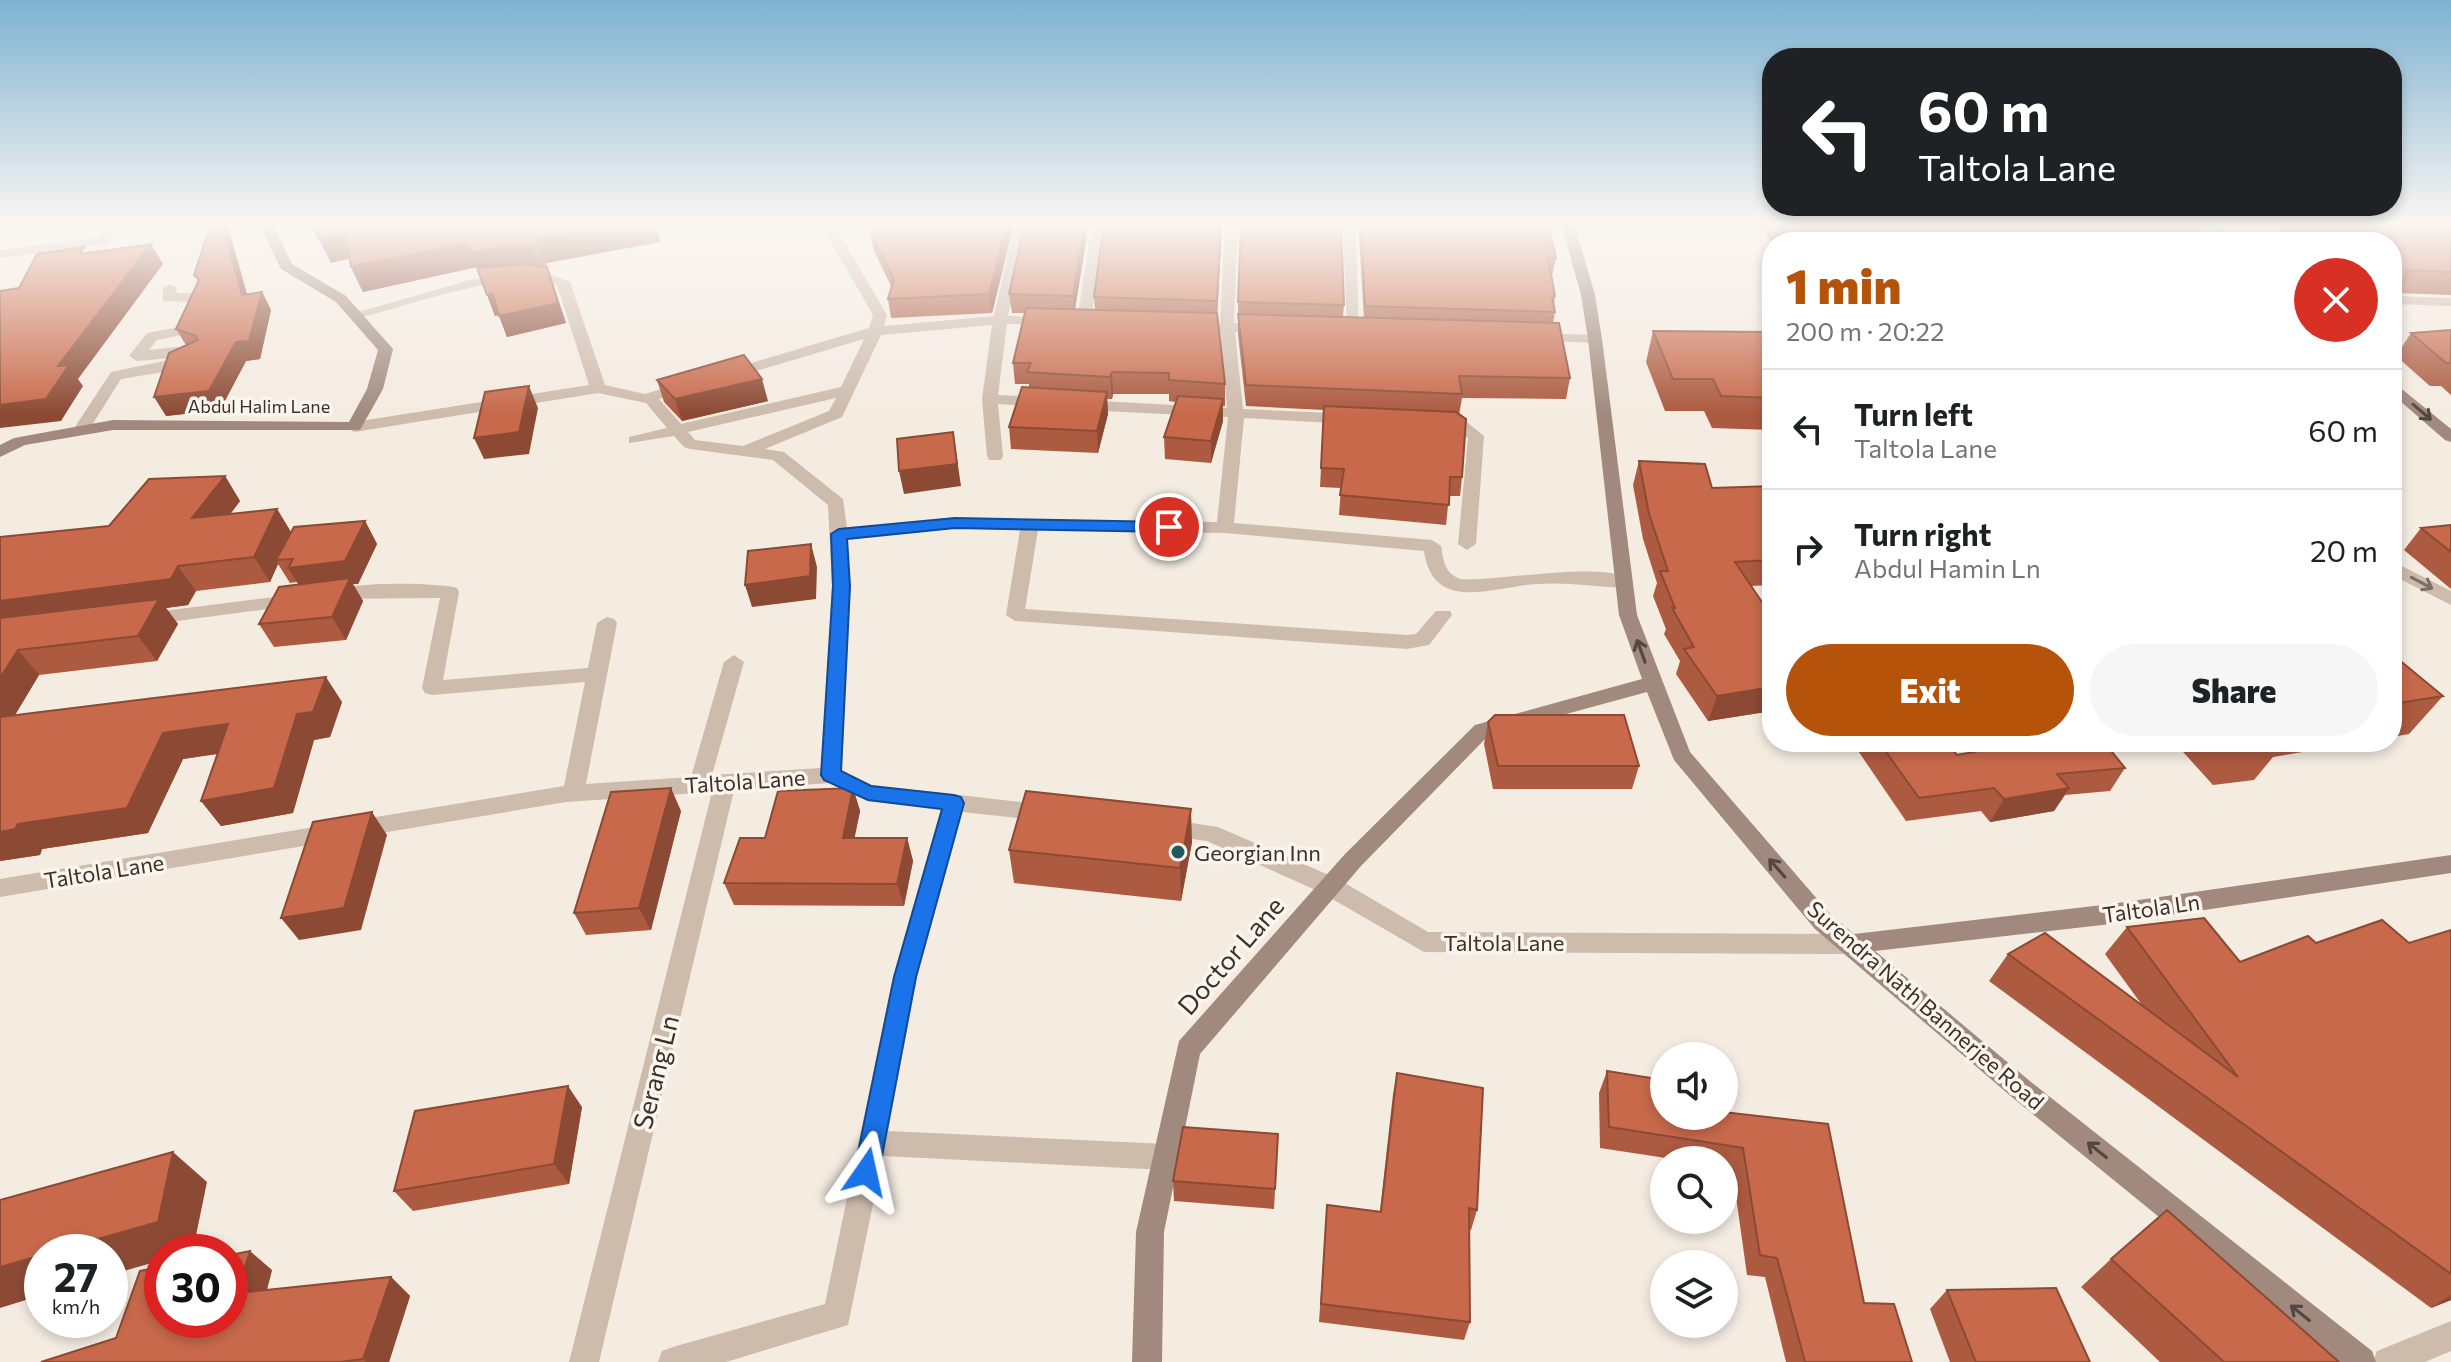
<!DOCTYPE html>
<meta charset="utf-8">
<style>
body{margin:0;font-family:Commissioner,sans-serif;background:#f6f6f6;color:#202124;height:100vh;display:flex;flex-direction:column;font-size:30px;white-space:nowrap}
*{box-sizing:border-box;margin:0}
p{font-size:26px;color:#757577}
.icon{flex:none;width:44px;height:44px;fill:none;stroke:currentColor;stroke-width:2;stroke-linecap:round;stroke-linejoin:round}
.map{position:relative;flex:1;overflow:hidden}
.panel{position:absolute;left:1762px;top:232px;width:640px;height:520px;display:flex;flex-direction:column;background:#fff;border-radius:32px;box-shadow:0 4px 12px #0003}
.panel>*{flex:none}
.top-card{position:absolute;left:1762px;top:48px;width:640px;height:168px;border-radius:32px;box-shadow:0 4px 12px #0003;background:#202124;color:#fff;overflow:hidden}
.controls{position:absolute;left:1650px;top:1042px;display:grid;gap:16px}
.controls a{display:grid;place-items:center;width:88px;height:88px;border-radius:50%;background:#fff;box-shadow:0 4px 12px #0003;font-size:40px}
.speed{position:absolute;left:24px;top:1234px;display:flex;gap:16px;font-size:40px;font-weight:700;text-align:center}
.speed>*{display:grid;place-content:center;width:104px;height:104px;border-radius:50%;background:#fff;box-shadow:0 4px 12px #0003;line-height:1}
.speed small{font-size:20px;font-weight:400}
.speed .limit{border:12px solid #d22;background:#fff;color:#111}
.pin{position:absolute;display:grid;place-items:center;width:68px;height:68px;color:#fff;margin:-34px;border:4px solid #fff;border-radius:50%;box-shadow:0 2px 8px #0007}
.me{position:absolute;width:88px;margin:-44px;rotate:11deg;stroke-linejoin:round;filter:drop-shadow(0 0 6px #0008)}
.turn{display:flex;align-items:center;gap:28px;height:168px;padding:0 24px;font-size:36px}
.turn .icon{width:104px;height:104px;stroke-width:2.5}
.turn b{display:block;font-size:56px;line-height:68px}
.round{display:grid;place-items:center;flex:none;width:84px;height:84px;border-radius:42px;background:#f6f6f6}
.summary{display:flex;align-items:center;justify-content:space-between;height:136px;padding:0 24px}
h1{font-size:48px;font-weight:800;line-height:60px;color:#b45309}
.cta{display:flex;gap:16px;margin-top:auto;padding:16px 24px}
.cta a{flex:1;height:92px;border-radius:48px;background:#b45309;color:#fff;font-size:32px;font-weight:800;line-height:92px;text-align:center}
.cta a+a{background:#f6f6f6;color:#202124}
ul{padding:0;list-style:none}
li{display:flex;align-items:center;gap:24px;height:120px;padding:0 24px;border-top:2px solid #e0e0e0}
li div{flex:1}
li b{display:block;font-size:30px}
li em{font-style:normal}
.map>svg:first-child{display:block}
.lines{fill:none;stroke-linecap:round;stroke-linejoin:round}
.street{fill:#cdbbac;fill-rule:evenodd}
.secondary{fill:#a18a7d;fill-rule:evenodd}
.wall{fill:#ac5a40}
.shaded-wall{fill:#8c4a34}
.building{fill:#c8694b;stroke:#8c4a34;stroke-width:2}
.oneway{stroke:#544640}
.oneway2{stroke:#7d6f65}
.route{fill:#1a73e8;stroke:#114b97;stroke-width:2}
.poi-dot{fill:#1f5a5e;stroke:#fbf5ee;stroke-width:3}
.labels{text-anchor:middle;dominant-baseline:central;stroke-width:7;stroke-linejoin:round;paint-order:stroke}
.far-street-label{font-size:18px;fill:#3b302b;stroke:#fbf5ee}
.street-label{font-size:22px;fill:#3b302b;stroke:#fbf5ee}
.poi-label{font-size:22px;fill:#3b302b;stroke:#fbf5ee;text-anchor:start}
.near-street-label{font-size:26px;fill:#3b302b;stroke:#fbf5ee}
</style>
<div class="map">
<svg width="2451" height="1362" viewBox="0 0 2451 1362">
<rect width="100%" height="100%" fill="#f4ebe1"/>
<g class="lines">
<!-- street -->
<path class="street" d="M110 223H123L108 244 0 258V250L99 238Z
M820 223H833L887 315 884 326 994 316 1015 223H1028L1008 316 1047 317 1054 321 1047 325 1007 324 998 395 1042 397 1050 402 1042 407 998 404 1003 456 1001 460H989L987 456 982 399 992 325 881 335 842 417 765 449 784 452 843 499 847 528 955 518 1217 522 1228 417 1082 410 1074 405 1082 400 1227 408 1220 332 1191 330 1184 326 1191 322 1220 323 1225 223H1238L1234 323 1263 325 1270 329 1263 333 1235 332 1243 409 1350 414 1358 419 1350 424 1244 418 1234 523 1432 540 1441 546C1444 562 1444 572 1460 579 1492 583 1612 558 1632 582L1623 588C1594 586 1565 582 1536 584 1493 587 1433 614 1424 551L1225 533 1038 530 1025 609 1407 635 1416 634 1436 611H1450L1452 615 1429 645 1407 649 1015 621 1006 615 1020 530 955 528 848 539 850 586 842 771 872 785 1046 805 1054 807 1057 813 1054 819 1046 821 962 812 917 977 888 1131 1166 1144 1176 1148 1180 1157 1176 1166 1166 1170 883 1156 848 1325 726 1362H658L662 1351 673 1347 825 1304 893 977 941 810 868 801 829 783 734 790 599 1362H569L712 792 566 802 0 897V879L564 786 585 682 432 695 425 693 422 688 440 598 326 599 324 595C336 581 436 582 457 588L459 592 443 680 588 668 597 623 607 617 614 619 617 623 586 784 691 777 724 662 734 655 744 662 712 775 821 768 832 586 828 505 773 460 690 449 684 447 674 436 629 443V437L667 428 646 403 598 393 354 432 346 427 354 422 589 385 557 285C505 269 409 306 355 319L348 315 470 280 540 271 570 282 605 385 645 394 688 381 693 383V389L659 399 681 424 841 387 864 339 726 380 718 375 721 372 869 328 873 315ZM836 398 829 411 743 446 695 440 688 432Z
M1092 223H1105L1091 321 1084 325 1077 321Z
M1311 223 1388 225 1395 229 1388 233 1356 232 1359 334 1354 335 1347 331 1343 231 1311 229Z
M170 284 177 288 176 293H199L206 297 191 333 157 340 149 350 177 347 206 357 175 370 121 379 87 433H75L73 430 111 372 183 357 137 361 129 356 147 333 180 327 190 302 163 301V288Z
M2392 296 2451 298V306L2392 304Z
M1535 333 1595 335 1602 339 1595 343 1530 340V334Z
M1442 418 1464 420 1484 436 1476 544 1467 550 1458 544 1468 438 1454 428 1436 426V420Z
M2392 561 2451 591V605L2392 575Z
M298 594 305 596 307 600 305 604 147 625 137 619 147 613Z
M1165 819 1218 827 1338 879 1428 932 1850 934 1858 937 1862 944 1858 951 1850 954 1424 952 1322 893 1207 841 1157 834 1154 828 1157 822Z
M2451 1321V1351L2425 1362H2373L2377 1351Z"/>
<!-- secondary -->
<path class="secondary" d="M259 223H272L292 264 346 296 393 349 383 389 360 430H113L25 445 0 457V445L14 438 113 420 349 422 367 389 378 350 336 302 281 269Z
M1561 223H1574L1595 295 1602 339 1637 615 1690 752 1831 915 1854 934 2111 904 2451 855V873L2111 924 1875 951 2031 1082 2372 1351 2376 1362H2337L2013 1098 1815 929 1674 760 1647 692 1489 735 1361 866 1200 1054 1164 1232 1162 1362H1132L1136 1232 1179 1041 1345 854 1475 725 1642 679 1619 615 1588 339 1581 295Z
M2203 223H2217L2236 242H2221Z
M2392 381 2451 429V442L2445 440 2392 394Z"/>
</g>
<!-- wall -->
<path class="wall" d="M211 223H227L247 294 262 292 271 310 260 359 246 361 220 410 166 416 186 345 176 329 198 281 194 275Z
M312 223H655L660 242 546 263 566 323 507 337 499 315 495 316 477 267 363 292 351 267 349 258 331 263Z
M875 223H1014L992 313 891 318 888 299 891 286 874 251 870 233Z
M1089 223 1075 309 1095 310 1094 297 1222 223 1217 315 1225 384V406H1223V421L1211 463 1165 459 1164 437 1176 402 1169 401V394H1113L1112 399H1107L1108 414 1098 453 1011 449 1009 427 1029 387V384H1015L1013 363 1025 313H1012L1009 294Z
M1360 223H1553L1552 230H1549L1556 258 1552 276H1551L1555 296 1554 305 1555 312 1553 323 1570 378 1566 399 1462 398 1459 415 1462 477 1460 496H1449L1446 525 1339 515 1341 488 1320 487 1324 410 1246 406 1238 335V302L1344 305 1343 317 1364 318 1359 236Z
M1757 223H2193L2213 242H1772Z
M2278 223H2451V295L2397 293 2392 300V242H2274L2282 227Z
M2451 330V395L2441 386H2430L2396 356 2411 333Z
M1653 331 1772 343V430L1712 428 1704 411H1665L1646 362Z
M657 380 768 401 682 421 664 402Z
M1639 461 1712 488 1772 486V585L1751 586 1772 617V711L1708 721 1676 674 1680 661 1664 634 1666 629 1653 596 1657 583 1643 539 1633 485Z
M225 476 240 501 230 514 277 509 291 532 365 521 377 544 358 584H353L363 601 346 640 274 647 259 624 299 585 297 582 290 583 278 564 270 582 196 591 188 605 166 608 178 624 157 661 39 675 15 715 342 702 330 737 314 740 293 813 221 826 201 801 218 754 183 759 148 833 42 849 40 855 0 861V537L109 526Z
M2451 525V589L2404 550 2421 528Z
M2392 654 2443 696 2409 734 2392 737Z
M1488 722 1639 766 1632 789H1493L1484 744Z
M1856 742H1947L1957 755 2013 745 2011 742H2104L2125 768 2110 791 2065 795 2054 811 1990 822 1981 811 1906 821 1854 745Z
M2174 742H2363L2273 757 2254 780 2213 785Z
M853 788 860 811 854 838H907L913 861 904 906 734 905 724 883 765 838Z
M681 811 651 930 586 935 574 913Z
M1192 842 1181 901 1014 883 1009 850Z
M2127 927 2240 962 2316 943H2409L2451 930V1300L2431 1308 1989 981 2008 954 2142 1005 2105 954Z
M1607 1071 1664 1116H1724L1864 1303 1912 1362H1786L1765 1277 1747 1275 1732 1168 1724 1167V1160H1679L1600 1148 1599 1093Z
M1397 1073 1477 1210 1471 1230 1469 1229 1470 1322 1464 1340 1319 1322 1327 1205 1380 1211 1393 1094Z
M582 1107 569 1184 413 1211 394 1191Z
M1278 1134 1274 1209 1174 1201 1173 1181Z
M2111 1259 2339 1362H2160L2081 1287Z
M272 1270 267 1290 391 1277 410 1296 389 1362H41L116 1338Z
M1947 1290 2090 1362H1950L1930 1309Z"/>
<!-- shaded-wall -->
<path class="shaded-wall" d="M222 223H227L252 313 242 295Z
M626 223H655L660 242 546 263 537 239Z
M1007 223H1014L992 313 989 294Z
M1085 223H1089L1074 315 1073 296Z
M1221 223H1222L1217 320V301Z
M345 233 356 257 331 263 319 239Z
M468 243 531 244 540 268 481 276 477 267 363 292 351 267Z
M151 244 163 264 78 379 83 386 61 421 0 428V405L58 366Z
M547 267 566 323 507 337 499 316Z
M262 292 271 310 260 359 246 361 220 410 166 416 154 397Z
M493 294 501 314 495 316 487 295Z
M1112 372 1113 394 1112 399 1110 377Z
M762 379 768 401 682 421 675 399Z
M529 386 538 408 529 454 484 459 474 438Z
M1107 392 1108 414 1098 453 1097 431Z
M1223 399V421L1211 463V441Z
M953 432 961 486 904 494 899 471Z
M225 476 240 501 209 543 192 518Z
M277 509 292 534 276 560 278 564 270 582 254 557Z
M365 521 377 544 358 584H353L363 601 346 640 332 617 302 590 288 568Z
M811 544 817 567 816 599 752 607 745 585Z
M178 566 196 591 188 605 166 608 178 624 157 661 138 636 0 629V601Z
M18 650 39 675 0 740V678Z
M326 677 342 702 330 737 314 740 293 813 221 826 201 801 297 714Z
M1772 687V711L1708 721 1717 696Z
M228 724 247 749 183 759 148 833 42 849 40 855 0 861V832L163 733Z
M671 788 681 811 651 930 639 908Z
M853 788 860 811 850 861 843 838Z
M2069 788 2054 811 1990 822 2004 799Z
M1191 809 1192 842 1181 901 1180 868Z
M372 812 387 835 361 930 299 940 281 918Z
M907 838 913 861 904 906 897 884Z
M568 1086 582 1107 569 1184 554 1164Z
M173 1152 207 1182 193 1250 188 1252H162V1260L110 1275V1252H52Z
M250 1251 272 1270 261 1311 237 1293Z
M42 1255V1295L0 1308V1267Z
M391 1277 410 1296 389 1362H366L363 1359Z
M2451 1295V1300L2431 1308Z"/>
<!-- building -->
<path class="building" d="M211 223H222L242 295 262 292 249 341 236 342 209 391 154 397 169 353 198 340 196 336 176 329 199 280 194 275Z
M312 223H626L537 239 540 247 531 244 471 252 468 243 351 267 345 233 319 239Z
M875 223H1007L989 294 888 299 894 279 870 233Z
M1025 223H1085L1073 296 1009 294Z
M1104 223H1221L1217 301 1094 297Z
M1241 223H1341L1344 305 1238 302Z
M1361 223H1548L1556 258H1548L1555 296H1552L1555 312 1365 306Z
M1780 223H2193L2213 242H1840L1833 233H1788Z
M2314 223H2451V272L2407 270 2404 282 2392 281V242H2302L2283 225 2317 226Z
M151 244 58 366 69 365 46 399 0 405V291L19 288 37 254 84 247 80 254Z
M528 264 547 267 558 303 499 316 493 294 487 295 477 268Z
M1026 308 1217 313 1225 384 1169 380V373L1112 372 1110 377 1027 372 1031 363H1013Z
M1238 314 1559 323 1570 378 1459 376 1462 394 1246 385Z
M2451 330V363H2446L2411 333Z
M1653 331 1766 332 1772 343V398L1721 396 1713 379H1673Z
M744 355 762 379 675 399 657 380Z
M529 386 519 432 474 438 485 392Z
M1022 387 1107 392 1097 431 1009 427Z
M1178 396 1223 399 1211 441 1164 437Z
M1324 406 1456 412 1466 419 1462 477H1450L1449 505 1340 495 1344 469 1321 468Z
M953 432 957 464 899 471 897 439Z
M1639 461 1705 464 1712 488 1772 486V560L1735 562 1772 617V687L1717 696 1684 649 1694 647 1672 608H1675L1660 571H1668L1649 514Z
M225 476 192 518 277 509 254 557 178 566 171 579 0 601V537L109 526 149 479Z
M365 521 345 561 288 568 293 559 276 560 294 527Z
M2451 525V552L2421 528Z
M811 544 810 576 745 585 748 551Z
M350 578 332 617 259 624 279 587Z
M159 599 138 636 18 650 0 678V618Z
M2392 654 2443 696 2392 704Z
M326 677 313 712 297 714 274 788 201 801 228 724 163 733 127 808 18 824 15 829 0 832V717Z
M1495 715H1624L1639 766H1498L1488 722Z
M1879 742H1947L1957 755 2030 742H2104L2125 768 2057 774 2069 788 2004 799 1994 788 1919 798Z
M2238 742H2282L2242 746Z
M671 788 639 908 574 913 611 792Z
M853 788 843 838H907L897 884 724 883 740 838H765L778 791Z
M1026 791 1191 809 1180 868 1009 850Z
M372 812 344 908 281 918 313 822Z
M2204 918 2240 962 2308 936 2316 943 2382 920 2409 943 2451 930V1274L2008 954 2045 933 2238 1077 2127 927Z
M1607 1071 1664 1080V1116H1724V1112L1828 1124 1864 1303 1894 1304 1912 1362H1805L1777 1258 1760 1255 1743 1148 1609 1127Z
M1397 1073 1483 1088 1477 1210 1469 1208 1470 1322 1321 1304 1327 1205 1381 1212Z
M568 1086 554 1164 394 1191 415 1111Z
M1183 1127 1278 1134 1275 1189 1173 1181Z
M173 1152 158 1222 52 1252H42V1255L0 1267V1200Z
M2167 1210 2339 1362H2224L2111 1259Z
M250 1251 237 1293 391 1277 363 1359 340 1362H41L116 1338 140 1271 162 1267V1320H230V1255Z
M2056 1288 2090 1362H1976L1947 1290Z"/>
<!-- one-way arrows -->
<defs><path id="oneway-shaft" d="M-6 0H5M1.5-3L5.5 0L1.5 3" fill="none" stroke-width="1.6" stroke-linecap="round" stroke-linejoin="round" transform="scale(2)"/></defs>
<g class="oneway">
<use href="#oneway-shaft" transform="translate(2422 412) rotate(41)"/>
<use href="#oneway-shaft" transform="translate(1641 651) rotate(-110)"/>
<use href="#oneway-shaft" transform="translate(1777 868) rotate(-131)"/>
<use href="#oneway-shaft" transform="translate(2097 1150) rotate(-141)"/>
<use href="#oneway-shaft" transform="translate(2300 1313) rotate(-141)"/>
</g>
<use class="oneway2" href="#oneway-shaft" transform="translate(2422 583) rotate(28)"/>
<!-- sky -->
<linearGradient id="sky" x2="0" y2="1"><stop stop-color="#7eb2d2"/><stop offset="0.54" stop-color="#faf6f2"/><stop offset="1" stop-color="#faf6f2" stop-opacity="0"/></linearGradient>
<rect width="2451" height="414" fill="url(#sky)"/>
<!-- route -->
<path class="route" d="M955 518 1169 522 1177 527 1169 532 955 528 847 539 850 586 841 771 871 786 954 795 961 797 964 803 916 977 879 1172 875 1180 866 1184 858 1180 854 1172 894 977 942 809 868 800 824 780 821 775 833 586 831 534 839 529Z"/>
<!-- markers -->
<circle class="poi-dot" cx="1178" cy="852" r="8"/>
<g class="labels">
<!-- far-street labels -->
<g class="far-street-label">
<text x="259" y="406">Abdul Halim Lane</text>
</g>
<!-- street labels -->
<g class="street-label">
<text transform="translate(745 781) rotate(-4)">Taltola Lane</text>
<text transform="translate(104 871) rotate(-9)">Taltola Lane</text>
<text transform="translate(2151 908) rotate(-8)">Taltola Ln</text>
<text x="1504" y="942">Taltola Lane</text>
<text transform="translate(1926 1005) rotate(41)">Surendra Nath Bannerjee Road</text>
</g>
<!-- poi labels -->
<g class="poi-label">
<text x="1194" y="852">Georgian Inn</text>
</g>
<!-- near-street labels -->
<g class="near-street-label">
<text transform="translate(1230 955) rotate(-49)">Doctor Lane</text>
<text transform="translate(655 1072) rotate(-76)">Serang Ln</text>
</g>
</g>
</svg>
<div class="controls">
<a><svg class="icon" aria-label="sound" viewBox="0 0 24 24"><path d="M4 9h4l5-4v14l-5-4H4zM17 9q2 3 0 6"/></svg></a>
<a><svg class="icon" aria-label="search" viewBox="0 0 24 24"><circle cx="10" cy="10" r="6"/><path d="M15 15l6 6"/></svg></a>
<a><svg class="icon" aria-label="layers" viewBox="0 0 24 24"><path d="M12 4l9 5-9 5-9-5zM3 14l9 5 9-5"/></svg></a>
</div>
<div class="speed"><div>27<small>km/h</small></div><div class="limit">30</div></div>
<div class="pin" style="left:1169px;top:527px;background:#d93025"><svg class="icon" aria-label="arrive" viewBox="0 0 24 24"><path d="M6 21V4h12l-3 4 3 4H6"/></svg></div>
<svg class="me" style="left:866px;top:1172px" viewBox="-20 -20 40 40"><path d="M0-17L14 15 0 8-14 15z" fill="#1a73e8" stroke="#fff" stroke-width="4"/></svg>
<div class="top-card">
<div class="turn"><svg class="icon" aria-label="left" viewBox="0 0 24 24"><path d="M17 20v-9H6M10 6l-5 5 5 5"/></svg><div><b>60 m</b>Taltola Lane</div></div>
</div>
<section class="panel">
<div class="summary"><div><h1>1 min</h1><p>200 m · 20:22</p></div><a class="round" style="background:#d93025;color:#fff"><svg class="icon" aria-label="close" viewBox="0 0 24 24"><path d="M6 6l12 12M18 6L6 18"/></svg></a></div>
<ul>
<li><svg class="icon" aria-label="left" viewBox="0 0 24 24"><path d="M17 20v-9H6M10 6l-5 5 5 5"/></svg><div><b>Turn left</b><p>Taltola Lane</p></div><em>60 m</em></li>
<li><svg class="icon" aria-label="right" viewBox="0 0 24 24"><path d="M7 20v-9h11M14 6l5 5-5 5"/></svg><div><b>Turn right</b><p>Abdul Hamin Ln</p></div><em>20 m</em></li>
</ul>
<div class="cta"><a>Exit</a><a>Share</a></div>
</section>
</div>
